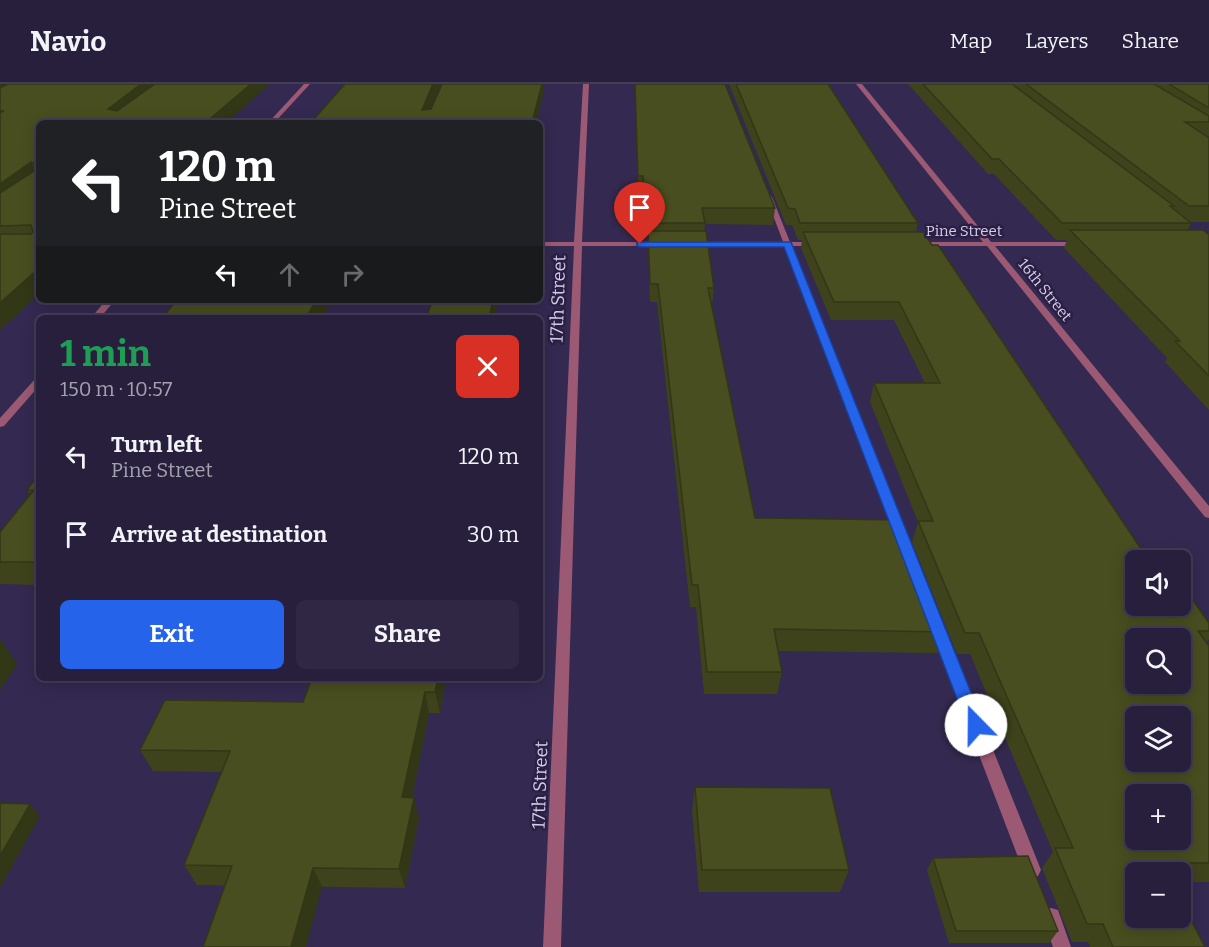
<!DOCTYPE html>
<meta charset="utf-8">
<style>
body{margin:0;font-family:Bitter,serif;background:#2f2743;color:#f1f3f6;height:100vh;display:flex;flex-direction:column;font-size:22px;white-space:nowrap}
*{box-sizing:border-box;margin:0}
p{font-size:20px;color:#a4a2af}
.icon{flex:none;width:33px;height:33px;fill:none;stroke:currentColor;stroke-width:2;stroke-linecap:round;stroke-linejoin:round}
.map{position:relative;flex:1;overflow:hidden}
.details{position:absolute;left:36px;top:231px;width:507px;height:366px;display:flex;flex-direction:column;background:#271f3c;border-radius:9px;box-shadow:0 3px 15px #0003,0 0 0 2px #433d56}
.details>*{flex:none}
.hud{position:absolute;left:36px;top:36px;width:507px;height:183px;border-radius:9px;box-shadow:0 3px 15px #0003,0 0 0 2px #433d56;background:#202124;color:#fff;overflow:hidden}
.controls{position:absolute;left:1125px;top:466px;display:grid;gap:12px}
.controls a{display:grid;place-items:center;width:66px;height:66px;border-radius:9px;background:#271f3c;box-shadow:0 3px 15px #0003,0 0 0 2px #433d56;font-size:30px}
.pin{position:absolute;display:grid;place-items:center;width:51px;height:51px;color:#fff;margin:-62px -26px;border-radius:50% 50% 50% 0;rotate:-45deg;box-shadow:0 0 6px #0007}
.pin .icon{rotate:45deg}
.me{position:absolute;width:66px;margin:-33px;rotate:338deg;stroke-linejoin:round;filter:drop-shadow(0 0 4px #0008)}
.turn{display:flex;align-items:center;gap:21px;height:126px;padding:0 24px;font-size:27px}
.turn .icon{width:78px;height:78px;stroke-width:2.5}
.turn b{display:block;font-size:42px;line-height:51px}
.lanes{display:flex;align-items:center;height:57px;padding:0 24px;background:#0003;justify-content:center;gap:30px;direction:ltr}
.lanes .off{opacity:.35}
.round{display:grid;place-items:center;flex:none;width:63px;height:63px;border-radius:9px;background:#2f2743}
.head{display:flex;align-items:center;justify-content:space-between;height:102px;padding:0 24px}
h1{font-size:36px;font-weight:700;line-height:45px;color:#1e9e55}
.action{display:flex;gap:12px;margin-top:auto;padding:12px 24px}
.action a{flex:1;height:69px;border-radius:9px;background:#2563eb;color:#fff;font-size:24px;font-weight:700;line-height:69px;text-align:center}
.action a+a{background:#2f2743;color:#f1f3f6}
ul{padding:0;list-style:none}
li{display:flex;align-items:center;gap:18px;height:78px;padding:0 24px}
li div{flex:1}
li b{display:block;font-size:22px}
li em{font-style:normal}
header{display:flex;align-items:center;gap:36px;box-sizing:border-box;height:84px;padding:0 30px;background:#271f3c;border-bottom:2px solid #433d56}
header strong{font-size:28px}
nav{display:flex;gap:33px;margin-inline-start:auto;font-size:21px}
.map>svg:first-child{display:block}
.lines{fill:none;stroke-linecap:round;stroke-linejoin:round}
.service{fill:#9c5974;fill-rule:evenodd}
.minor{fill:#9c5974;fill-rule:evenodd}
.wall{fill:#3e431b}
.shaded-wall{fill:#323716}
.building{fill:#484e1f;stroke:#323716;stroke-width:1.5;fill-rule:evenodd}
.route{fill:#2563eb;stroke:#184099;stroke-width:1.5}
.labels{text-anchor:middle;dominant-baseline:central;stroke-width:5;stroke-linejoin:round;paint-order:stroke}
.far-street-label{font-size:15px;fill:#d3cee6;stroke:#2b1f45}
.street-label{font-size:18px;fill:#d3cee6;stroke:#2b1f45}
</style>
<header>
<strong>Navio</strong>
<nav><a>Map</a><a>Layers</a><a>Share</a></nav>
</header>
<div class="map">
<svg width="1209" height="863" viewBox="0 0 1209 863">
<rect width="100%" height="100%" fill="#342950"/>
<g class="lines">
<!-- service -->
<path class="service" d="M769 111 772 113 907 451 905 454H897L895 451 766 113Z
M937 538 942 539 944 543 1041 786 1038 792 1032 795 1026 792 1023 786 930 543 932 539Z
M1051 824 1058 826 1071 863H1053L1042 833 1044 826Z"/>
<!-- minor -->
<path class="minor" d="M304 0H310L274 39H268Z
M583 0H589L582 158H662L666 160 662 162H582L561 863H543L574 162H540V158H574Z
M856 0H862L991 158H1085L1086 160 1082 162H995L1209 422V434L1205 433 987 162H913L912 160 916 158H983Z
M691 158H818L822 160 818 162H691Z
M106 216H115L100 234H91Z
M39 293V302L4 342 0 343V334L36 294Z"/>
</g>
<!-- wall -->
<path class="wall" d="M0 0 39 39V210L0 246Z
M635 0H725L775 124 773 141 705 140 704 147 714 204 712 223 755 434 946 548 938 569 778 567 782 588 777 610H704L696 523H690L657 218H650L648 156 643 107H638Z
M729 0H828L918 139 916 148 1136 477 1209 539V555L1206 559 1209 562V798H1180V789H1136L1205 863H1090L1088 858H1072L1042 784 1053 768 970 570H957L912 458 918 438 870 318 874 299H925L894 236H831L801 164 802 156H798L792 141H786Z
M908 0H1209V52H1207L1209 54V138H1190L1191 139 1188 146 1209 151V326L1165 278 1167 274 1064 164 1067 156H1056L994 90H988Z
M39 390V501L0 500V448L30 411 27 406Z
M446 594 440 629H429L412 714 419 734 405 804 197 801 184 781 221 688 153 687 140 666 303 618Z
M695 703 849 786 840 808H699L692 727Z
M933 774 1058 847 1049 859H949L927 786Z"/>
<!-- shaded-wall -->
<path class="shaded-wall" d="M0 0H23L0 13Z
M141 0H163L113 39 108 25Z
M251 0H270L226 39H205Z
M433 0H441L424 39 422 26Z
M542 0H543L544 7 536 39H532Z
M31 78 38 94 0 121V100Z
M39 184V210L0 246V219Z
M316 216H332L322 234H306Z
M493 216H498L495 234H489Z
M1 556 17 580 0 606V557Z
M438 594H446L440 629 435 608Z
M425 608 429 629 408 734 402 713Z
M414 714 419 734 405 804 399 785Z
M30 720 40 732 0 804V772Z
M313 784 322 803 306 863H291Z"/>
<!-- building -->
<path class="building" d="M8 0H141L108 25 117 27 155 0H251L205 39H39V184L0 219V150H31L33 148 31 141 0 142V109L34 87V79L31 78 0 100V29L4 27H0V4Z
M345 0H433L422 26 431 25 442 0H542L532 39H315L318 35H314Z
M635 0H725L775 124H702L705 139H647L643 92H638Z
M736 0H828L918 139H800L795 125 788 124Z
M923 0H1012L1174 122H1170L1191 139H1062L999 75H992Z
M1026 0H1154L1209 32V38H1185L1209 54V122H1189Z
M1169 0H1209V24Z
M1070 146H1203L1209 151V292L1175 257H1180Z
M648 147H706L714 204H708L755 434 901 436 946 548 774 545 782 588H707L698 501H692L658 200H650Z
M803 148H923L932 161H938L1149 477H1136V522H1180V498L1209 539V547H1198L1209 562V779H1163L1168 789H1136V834H1180V815L1205 863H1113L1103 840H1087L1055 764H1073L979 549H965L918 437H933L874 299H940L899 218H834ZM1136 555H1180V600H1136ZM1136 633H1180V678H1136ZM1136 711H1180V756H1136Z
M177 216H316L306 234H162Z
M433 216H493L489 234H426Z
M39 390V478H0V448L34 406H27Z
M312 594H438L435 608H425L402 713 414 714 399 785 313 784 291 863H203L232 782 184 781 230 667 140 666 165 616 303 618Z
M695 703 830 704 849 786H702Z
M0 719 30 720 0 772Z
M1028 772 1058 847H956L933 774Z"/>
<!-- route -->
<path class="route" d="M637 158H791L984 641 982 646 976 648 969 646 967 641 784 163H640L637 162Z"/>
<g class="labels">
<!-- far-street labels -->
<g class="far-street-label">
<text x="964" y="147">Pine Street</text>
<text transform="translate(1045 206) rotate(51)">16th Street</text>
</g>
<!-- street labels -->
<g class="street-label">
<text transform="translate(558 215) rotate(-88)">17th Street</text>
<text transform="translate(540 701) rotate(-88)">17th Street</text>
</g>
</g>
</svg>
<div class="controls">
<a><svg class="icon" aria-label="sound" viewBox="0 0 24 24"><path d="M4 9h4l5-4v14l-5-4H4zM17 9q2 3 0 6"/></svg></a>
<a><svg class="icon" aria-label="search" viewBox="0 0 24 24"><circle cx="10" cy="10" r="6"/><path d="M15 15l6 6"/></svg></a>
<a><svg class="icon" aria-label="layers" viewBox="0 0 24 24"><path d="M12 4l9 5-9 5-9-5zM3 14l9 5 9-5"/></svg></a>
<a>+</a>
<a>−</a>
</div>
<div class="pin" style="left:640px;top:160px;background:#d93025"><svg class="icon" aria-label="arrive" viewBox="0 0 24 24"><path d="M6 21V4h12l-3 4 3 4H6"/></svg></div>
<svg class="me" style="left:976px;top:641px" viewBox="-20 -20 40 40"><circle r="19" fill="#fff"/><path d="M0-13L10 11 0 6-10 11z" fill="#2563eb"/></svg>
<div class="hud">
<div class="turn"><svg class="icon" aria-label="left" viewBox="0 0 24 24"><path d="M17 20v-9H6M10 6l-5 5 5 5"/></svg><div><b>120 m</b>Pine Street</div></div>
<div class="lanes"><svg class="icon" aria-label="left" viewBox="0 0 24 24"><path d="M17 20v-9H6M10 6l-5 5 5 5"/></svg><svg class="icon off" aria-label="ahead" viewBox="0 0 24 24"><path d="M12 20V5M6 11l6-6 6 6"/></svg><svg class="icon off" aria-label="right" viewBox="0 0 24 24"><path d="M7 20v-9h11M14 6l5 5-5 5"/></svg></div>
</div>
<section class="details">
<div class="head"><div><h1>1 min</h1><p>150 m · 10:57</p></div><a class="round" style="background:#d93025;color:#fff"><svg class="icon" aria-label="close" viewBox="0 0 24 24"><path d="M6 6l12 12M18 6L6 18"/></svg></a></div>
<ul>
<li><svg class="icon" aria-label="left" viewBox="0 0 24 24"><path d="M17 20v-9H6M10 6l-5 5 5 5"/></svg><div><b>Turn left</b><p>Pine Street</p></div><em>120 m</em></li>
<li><svg class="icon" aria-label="arrive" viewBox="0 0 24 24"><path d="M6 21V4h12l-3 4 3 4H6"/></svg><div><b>Arrive at destination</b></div><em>30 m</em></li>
</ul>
<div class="action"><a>Exit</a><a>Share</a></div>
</section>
</div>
